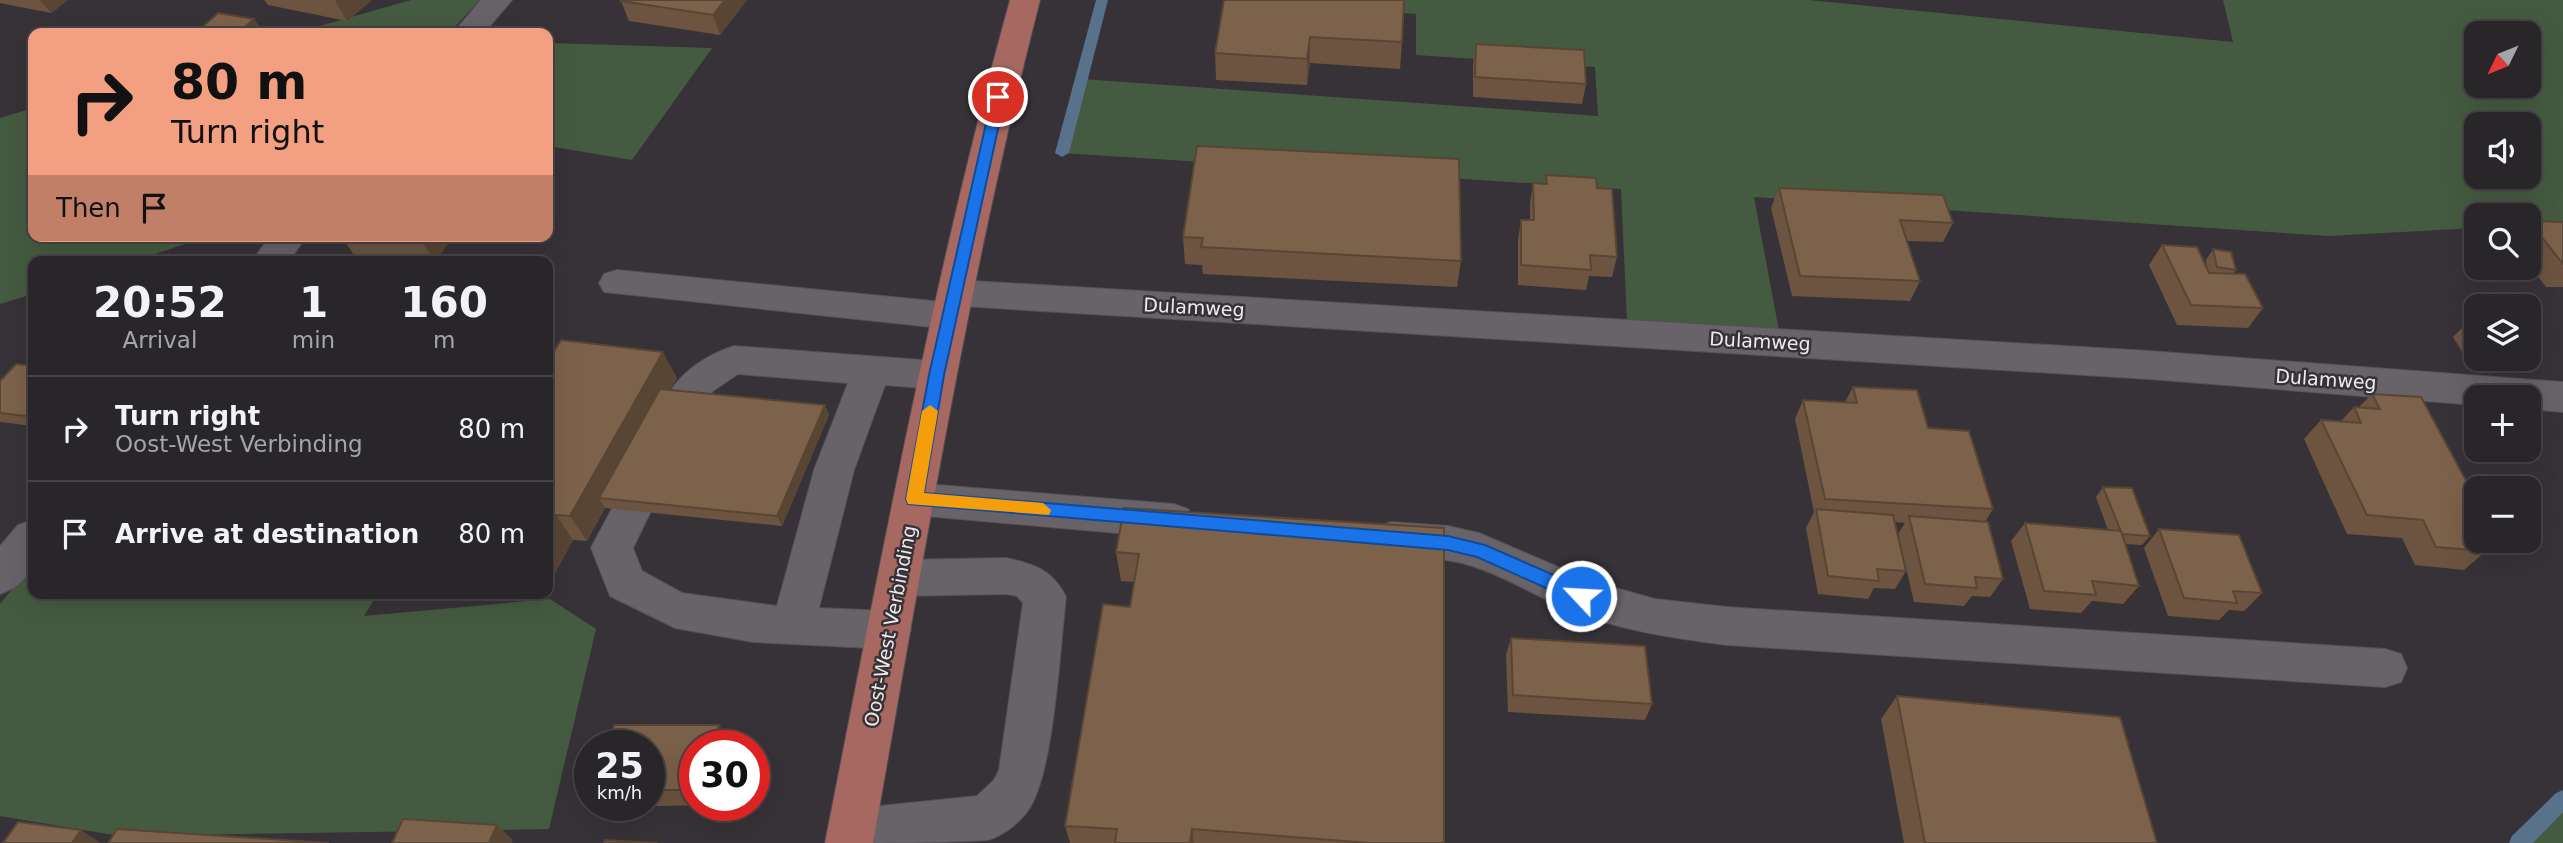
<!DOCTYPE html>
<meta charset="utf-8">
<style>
body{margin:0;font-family:"DejaVu Sans",sans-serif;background:#353235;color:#f1f3f6;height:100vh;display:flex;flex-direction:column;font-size:26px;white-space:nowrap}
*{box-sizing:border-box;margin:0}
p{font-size:23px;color:#a5a5a8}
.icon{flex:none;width:38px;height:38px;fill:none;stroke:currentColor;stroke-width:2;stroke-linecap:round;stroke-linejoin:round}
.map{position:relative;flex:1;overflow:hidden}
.sheet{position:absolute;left:28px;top:256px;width:525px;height:343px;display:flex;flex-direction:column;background:#292629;border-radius:14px;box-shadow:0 7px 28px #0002,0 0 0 2px #454346}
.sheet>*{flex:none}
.hud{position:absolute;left:28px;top:28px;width:525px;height:214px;border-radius:14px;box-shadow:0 7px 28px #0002,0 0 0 2px #454346;background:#f39f82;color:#111;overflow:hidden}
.needle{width:46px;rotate:227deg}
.fabs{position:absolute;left:2464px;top:21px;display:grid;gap:14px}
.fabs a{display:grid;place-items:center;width:77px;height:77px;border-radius:14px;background:#292629;box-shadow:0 7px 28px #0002,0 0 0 2px #454346;font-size:35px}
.speed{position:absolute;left:574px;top:730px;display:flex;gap:14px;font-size:35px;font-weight:700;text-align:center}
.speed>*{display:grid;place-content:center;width:91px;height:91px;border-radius:50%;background:#292629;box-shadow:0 7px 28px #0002,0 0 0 2px #454346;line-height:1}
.speed small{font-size:18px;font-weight:400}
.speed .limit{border:10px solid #d22;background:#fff;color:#111}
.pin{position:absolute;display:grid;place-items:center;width:60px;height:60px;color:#fff;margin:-30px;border:4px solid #fff;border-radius:50%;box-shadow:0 2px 7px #0007}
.me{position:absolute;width:77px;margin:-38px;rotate:295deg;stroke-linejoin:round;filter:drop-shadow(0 0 5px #0008)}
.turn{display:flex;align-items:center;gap:24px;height:147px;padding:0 28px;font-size:32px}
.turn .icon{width:91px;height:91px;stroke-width:2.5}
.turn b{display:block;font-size:49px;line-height:60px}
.then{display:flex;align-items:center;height:66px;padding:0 28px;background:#0003;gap:14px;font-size:26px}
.eta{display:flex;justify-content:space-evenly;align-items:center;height:119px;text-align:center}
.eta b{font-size:42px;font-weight:700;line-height:49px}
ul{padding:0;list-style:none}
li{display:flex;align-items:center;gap:21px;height:105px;padding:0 28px;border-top:2px solid #454346}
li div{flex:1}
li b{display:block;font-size:26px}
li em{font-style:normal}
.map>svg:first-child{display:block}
.green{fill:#455b41;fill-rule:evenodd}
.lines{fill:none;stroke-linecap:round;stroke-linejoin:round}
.stream{fill:#57728a;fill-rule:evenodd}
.minor-casing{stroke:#544f55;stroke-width:2}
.major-casing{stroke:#544f55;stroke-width:2}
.minor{fill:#686269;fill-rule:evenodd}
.major{fill:#a76861;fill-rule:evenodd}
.wall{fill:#6c5440}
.shaded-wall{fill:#584534}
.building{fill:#7d624b;stroke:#584534;stroke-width:2}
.route{fill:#1a73e8;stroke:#114b97;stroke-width:2}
.slow{fill:#f59e0b}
.labels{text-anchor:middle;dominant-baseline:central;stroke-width:5;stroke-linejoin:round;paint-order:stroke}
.street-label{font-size:19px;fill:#edeaed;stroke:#373237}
</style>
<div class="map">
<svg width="2563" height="843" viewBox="0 0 2563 843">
<rect width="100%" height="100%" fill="#373237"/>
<!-- green -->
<path class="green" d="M411 0H480L449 33H295Z
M1342 0H1808L2233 42 2223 0H2563V233L2529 231V215H2476V228L2328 236 1754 197 1779 331 1627 321 1621 189 1062 153 1082 79 1598 116 1595 67 1416 55V14L1339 8ZM2476 33H2529V86H2476ZM2476 124H2529V177H2476Z
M548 43 712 48 632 160 548 146Z
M33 108V236H209L134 261H33V294L0 304V118Z
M33 564V593H378L364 616 550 599 596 629 549 829 120 836 0 816V604Z
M2563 799V843H2519Z"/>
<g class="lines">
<!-- stream -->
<path class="stream" d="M1096 0H1108L1069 153 1062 157 1055 153Z
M2563 790V812L2533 843H2509L2512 836 2556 793Z"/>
<!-- minor casing -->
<g class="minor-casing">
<path id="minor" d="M481 0H512L484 33H453Z
M270 236H307L289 261H252Z
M617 270 944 302 938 293 943 284 956 280 2149 351 2563 382V412L2529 409V397H2476V405L2149 379 961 306 968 316 963 325 950 329 604 292 599 283 604 274Z
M734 346 936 361 949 365 955 375 949 385 936 389 885 385 854 470 819 608 889 611 904 617 911 630 904 643 889 649 753 642 675 628 610 596 591 548 617 499 631 494 645 499 651 511 633 548 642 571 682 593 777 606 814 470 848 383 738 374 713 391 697 410 684 415 671 410 665 400C680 372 704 356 734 346Z
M914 483 1174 504 1188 509 1194 521 1188 533 1174 538 914 515 900 511 894 499 900 487Z
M33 520C35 554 38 581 0 594V546L18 525Z
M1391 522 1448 526 1479 533 1591 581 1655 599 1727 607 2385 649 2401 654 2407 668 2401 682 2385 687 1727 645C1671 638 1617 630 1565 608 1534 595 1504 576 1472 566 1441 555 1407 562 1376 551L1370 539 1376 527Z
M1006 558C1034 564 1053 570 1066 597 1060 646 1054 777 1027 812 1018 824 1002 836 988 840 945 843 878 843 832 843L827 832 834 816 851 809 977 796 994 780 999 770 1023 603 1017 596 1006 594 899 596 884 591 878 578 884 565 899 560Z"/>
</g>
<!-- major casing -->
<g class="major-casing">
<path id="major" d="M1010 0H1040C968 278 923 561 873 843H825C881 560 933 278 1010 0Z"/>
</g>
<!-- minor -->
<use href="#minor" class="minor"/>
<!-- major -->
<use href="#major" class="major"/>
</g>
<!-- wall -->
<path class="wall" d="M0 0H68L51 13 0 3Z
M264 0H372L347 21 268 5Z
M747 0 720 35 629 21 621 1Z
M1224 0 1402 42 1400 69 1310 63 1307 85 1216 80 1215 53Z
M254 19 261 29 257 33H201L199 30Z
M1476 44 1586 84 1582 104 1473 97V64Z
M1197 146 1461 261 1457 287 1203 274 1202 265 1185 264 1183 237Z
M1546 175 1597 188 1617 257 1612 277 1589 276 1586 290 1518 285V240L1521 220H1530V203L1533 183 1545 184Z
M1779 188 1953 223 1943 242 1906 241 1920 281 1910 301 1792 296 1771 208Z
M2529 221 2563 222V287H2546L2529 265Z
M341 236H453L436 261H422L354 255Z
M2162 245 2207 268 2206 260 2213 249 2236 270 2233 274 2263 308 2248 328 2177 325 2149 265Z
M2463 327 2476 328V359H2499L2489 370 2472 368 2453 337Z
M548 361 677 378 670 390 825 405 829 415 782 526 605 508 587 541 573 540 548 586Z
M33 366V426L0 422V381Z
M1853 387 1928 428 1993 509 1985 522 2003 579 1990 597 1972 596 1964 606 1914 602 1898 534 1905 523 1895 522 1906 571 1895 589 1874 588 1868 599 1818 594 1806 528 1814 512 1795 419 1803 400 1845 402Z
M2372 394 2476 499V531L2475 532 2486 551 2464 570 2415 565 2402 538 2347 534 2304 439 2321 420 2341 421 2354 407H2359Z
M2103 487 2150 536 2142 545 2125 544 2139 586 2123 604 2092 601 2081 613 2030 609 2011 541 2025 523 2108 530 2096 497Z
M1124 508 1444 843H1070L1065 826 1130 607 1135 582 1121 581 1116 552Z
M2159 529 2262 593 2244 611 2229 610 2219 620 2168 616 2144 548Z
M1511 638 1652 704 1645 720 1508 712 1506 655Z
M1897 696 2157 843H1904L1881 719Z
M719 725 730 741 695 746V805H713L608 807 606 805H649V746Z"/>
<!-- shaded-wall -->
<path class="shaded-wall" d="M40 0H68L51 13Z
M336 0H372L347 21 335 1Z
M725 0H747L720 35 713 15Z
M254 19 261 29 257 33H238Z
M1310 37V63L1307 85V59Z
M548 126 552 136 548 141Z
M427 236H453L436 261H435L422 242Z
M663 352 677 378 610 499 599 498 605 508 587 541 570 516Z
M825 405 829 415 782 526 777 516Z
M33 408V423L26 416Z
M556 515 573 540 548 586V529Z
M719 725 730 741 728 746H713Z
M497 825 513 840 512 843H489Z
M1192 829 1194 843H1190Z
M81 830 101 843H72Z"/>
<!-- building -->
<path class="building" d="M622 0H725L713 15 621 1Z
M1224 0H1404L1402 42 1310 37 1307 59 1215 53Z
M218 13 254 19 238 33H225L199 30Z
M1476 44 1584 50 1586 84 1475 77Z
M1197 146 1459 159 1461 261 1201 247 1203 238 1183 237Z
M1546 175 1596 178 1597 188 1612 189 1617 257 1590 255 1591 270 1521 265V220H1534L1533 183 1547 184Z
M1779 188 1943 195 1953 223 1900 220 1920 281 1800 276Z
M2529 221 2563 222V264Z
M353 236H427L422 242Z
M2162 245 2197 247 2209 273 2245 274 2263 308 2191 305Z
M2213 249 2231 252 2236 270 2217 267Z
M2463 327 2476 328V348Z
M561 340 663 352 570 516 556 515 548 529V361Z
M16 364 33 366V408L26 416 0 413V381Z
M1853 387 1917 390 1928 428 1969 431 1993 509 1825 499 1803 400 1857 403Z
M660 389 825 405 777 516 599 498Z
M2372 394 2421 397 2476 499V520L2468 519 2476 534V541H2480L2486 551 2436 547 2423 520 2367 515 2321 420 2361 423 2354 407 2380 409Z
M2103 487 2132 488 2150 536 2122 534Z
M1124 508 1444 528V843H1370L1192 829 1190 843H1115L1117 829 1065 826 1103 604 1130 607 1139 554 1116 552Z
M1816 509 1893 515 1906 571 1877 569 1879 581 1828 576Z
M1909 516 1988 522 2003 579 1975 577 1977 588 1925 584Z
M2025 523 2121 531 2139 586 2092 581 2096 595 2044 591Z
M2159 529 2239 535 2262 593 2233 591 2237 603 2184 598Z
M1511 638 1645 646 1652 704 1513 695Z
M1897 696 2120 717 2157 843H1925Z
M614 725H719L713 746H695V790H649V746H608Z
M403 819 497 825 489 843H392Z
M18 822 81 830 72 843H3Z
M117 829 329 843H108Z
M605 840 658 843H604Z"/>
<!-- route -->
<path class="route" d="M998 93 1005 97 944 375 924 493 1448 536 1485 545 1588 590 1590 596 1588 601H1575L1477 557 1448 550 908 504 906 499 929 375 992 97Z"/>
<!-- slow -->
<path class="slow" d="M930 405 938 411 924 493 1043 503 1051 510 1049 515 908 504 906 499 922 411Z"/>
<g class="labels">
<!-- street labels -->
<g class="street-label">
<text transform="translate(1194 307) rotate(3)">Dulamweg</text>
<text transform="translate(1760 341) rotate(3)">Dulamweg</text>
<text transform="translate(2326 379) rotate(4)">Dulamweg</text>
<text transform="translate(890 626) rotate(-79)">Oost-West Verbinding</text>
</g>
</g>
</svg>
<div class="fabs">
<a><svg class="needle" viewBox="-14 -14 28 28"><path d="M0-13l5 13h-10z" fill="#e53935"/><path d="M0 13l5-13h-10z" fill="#a5a5a8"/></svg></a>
<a><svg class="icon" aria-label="sound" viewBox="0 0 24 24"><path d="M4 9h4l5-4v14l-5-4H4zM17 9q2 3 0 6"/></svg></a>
<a><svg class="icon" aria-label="search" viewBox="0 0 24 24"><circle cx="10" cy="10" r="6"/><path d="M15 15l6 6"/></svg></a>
<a><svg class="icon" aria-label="layers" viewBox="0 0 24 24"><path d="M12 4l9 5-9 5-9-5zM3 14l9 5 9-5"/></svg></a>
<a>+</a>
<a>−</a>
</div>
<div class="speed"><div>25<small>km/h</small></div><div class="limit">30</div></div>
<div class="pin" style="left:998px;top:97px;background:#d93025"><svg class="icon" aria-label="arrive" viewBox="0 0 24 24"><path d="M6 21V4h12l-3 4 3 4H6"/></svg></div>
<svg class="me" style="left:1581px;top:596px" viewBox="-20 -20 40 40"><circle r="17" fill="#1a73e8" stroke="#fff" stroke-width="3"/><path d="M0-11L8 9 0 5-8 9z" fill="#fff"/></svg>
<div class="hud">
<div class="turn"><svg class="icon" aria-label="right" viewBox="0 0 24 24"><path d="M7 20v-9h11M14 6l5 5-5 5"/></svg><div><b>80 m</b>Turn right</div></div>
<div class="then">Then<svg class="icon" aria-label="arrive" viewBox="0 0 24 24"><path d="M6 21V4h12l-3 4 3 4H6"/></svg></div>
</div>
<section class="sheet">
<div class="eta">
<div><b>20:52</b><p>Arrival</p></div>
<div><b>1</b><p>min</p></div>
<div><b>160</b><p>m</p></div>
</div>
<ul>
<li><svg class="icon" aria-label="right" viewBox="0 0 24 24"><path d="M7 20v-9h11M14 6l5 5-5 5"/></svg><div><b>Turn right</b><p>Oost-West Verbinding</p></div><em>80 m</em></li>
<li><svg class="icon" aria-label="arrive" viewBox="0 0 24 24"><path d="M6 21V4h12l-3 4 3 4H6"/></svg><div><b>Arrive at destination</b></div><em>80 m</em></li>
</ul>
</section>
</div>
